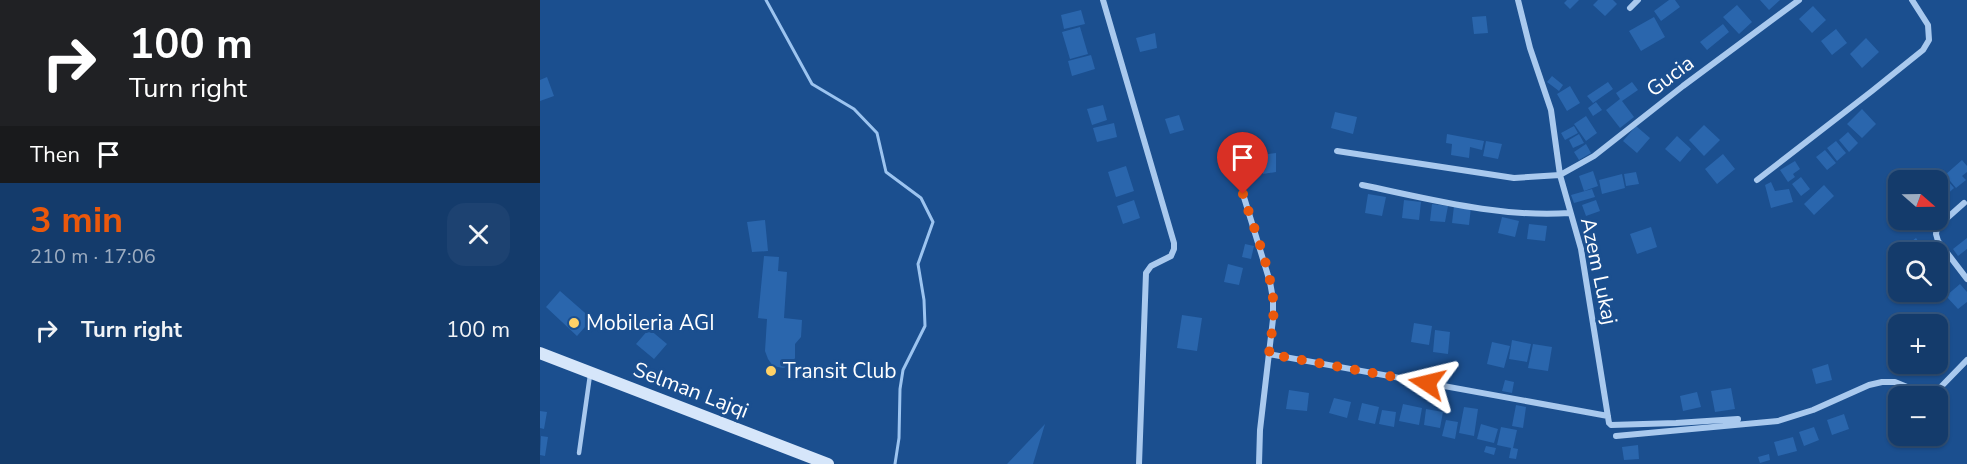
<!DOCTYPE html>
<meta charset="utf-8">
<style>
body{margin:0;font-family:"Nunito Sans",sans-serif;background:#1d4271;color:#f1f3f6;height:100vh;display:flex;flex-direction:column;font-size:22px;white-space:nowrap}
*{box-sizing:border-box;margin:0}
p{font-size:20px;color:#9dadc1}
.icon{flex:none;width:33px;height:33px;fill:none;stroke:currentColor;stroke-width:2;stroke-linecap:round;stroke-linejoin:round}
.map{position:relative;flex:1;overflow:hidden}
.drawer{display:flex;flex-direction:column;background:#143b6b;width:540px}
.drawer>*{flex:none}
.top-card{background:#202124;color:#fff;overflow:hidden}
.needle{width:39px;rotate:110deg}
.tools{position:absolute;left:1348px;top:170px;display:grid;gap:12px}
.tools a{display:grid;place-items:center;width:60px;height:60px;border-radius:12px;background:#143b6b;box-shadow:0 2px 4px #0004,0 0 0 2px #33557e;font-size:30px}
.pin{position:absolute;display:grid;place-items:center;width:51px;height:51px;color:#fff;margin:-62px -26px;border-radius:50% 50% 50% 0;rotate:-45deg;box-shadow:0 0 6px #0007}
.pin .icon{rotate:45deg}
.me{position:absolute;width:66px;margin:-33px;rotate:280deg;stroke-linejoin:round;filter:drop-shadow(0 0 4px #0008)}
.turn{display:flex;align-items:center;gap:21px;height:126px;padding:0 30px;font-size:27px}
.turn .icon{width:78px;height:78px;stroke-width:2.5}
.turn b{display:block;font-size:42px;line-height:51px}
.then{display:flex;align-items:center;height:57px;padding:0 30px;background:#0003;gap:12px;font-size:22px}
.round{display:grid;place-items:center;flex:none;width:63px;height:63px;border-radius:18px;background:#1d4271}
.overview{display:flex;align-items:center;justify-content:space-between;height:102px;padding:0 30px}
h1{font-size:36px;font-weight:700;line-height:45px;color:#ea580c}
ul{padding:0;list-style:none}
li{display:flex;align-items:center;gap:18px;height:90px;padding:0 30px}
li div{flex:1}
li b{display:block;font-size:22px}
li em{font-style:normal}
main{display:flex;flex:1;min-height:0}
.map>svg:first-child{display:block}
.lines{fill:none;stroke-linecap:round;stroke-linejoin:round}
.stream{stroke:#9cc4f0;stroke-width:3}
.building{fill:#2a66ad}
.lane{stroke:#a9c9ee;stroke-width:4.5}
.street{stroke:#a9c9ee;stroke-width:6}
.secondary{stroke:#d6e6fa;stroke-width:12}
.route{stroke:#ea580c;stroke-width:10;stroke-dasharray:0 18}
.poi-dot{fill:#ffd166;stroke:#1b4f8f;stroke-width:2}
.labels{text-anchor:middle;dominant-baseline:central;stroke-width:6;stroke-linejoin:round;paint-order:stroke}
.street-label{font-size:21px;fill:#fff;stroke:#1b4f8f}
.poi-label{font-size:21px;fill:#fff;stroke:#1b4f8f;text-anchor:start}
</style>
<main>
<section class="drawer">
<div class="top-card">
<div class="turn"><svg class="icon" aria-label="right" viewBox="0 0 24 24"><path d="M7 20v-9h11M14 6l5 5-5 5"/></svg><div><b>100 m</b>Turn right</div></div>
<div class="then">Then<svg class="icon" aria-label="arrive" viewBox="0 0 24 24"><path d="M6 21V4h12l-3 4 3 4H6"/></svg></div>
</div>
<div class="overview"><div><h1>3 min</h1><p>210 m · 17:06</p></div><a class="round"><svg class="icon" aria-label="close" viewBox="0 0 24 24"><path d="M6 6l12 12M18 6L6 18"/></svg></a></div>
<ul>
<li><svg class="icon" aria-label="right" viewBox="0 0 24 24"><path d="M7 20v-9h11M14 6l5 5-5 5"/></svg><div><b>Turn right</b></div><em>100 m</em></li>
</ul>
</section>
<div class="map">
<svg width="1427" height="464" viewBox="0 0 1427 464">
<rect width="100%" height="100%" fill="#1b4f8f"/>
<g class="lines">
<!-- stream -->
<path class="stream" d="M226 0 272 84 314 109 337 133 346 172 381 198 393 222 378 264 384 300 385 326 363 370 360 389 359 438 355 464"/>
</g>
<!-- building -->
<path class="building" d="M1027 0H1039L1030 9 1024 3Z
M1058 0H1073L1077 4 1065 16 1053 5Z
M1129 0H1135L1140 7 1121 21 1114 11Z
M1220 0H1240L1229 10Z
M1197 5 1212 22 1199 34 1183 17Z
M1273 6 1286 20 1272 33 1259 19Z
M541 10 545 24 524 29 521 15Z
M946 16 948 33 934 34 932 17Z
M1114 17 1125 37 1101 51 1089 31Z
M1183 24 1189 32 1167 50 1160 42Z
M540 27 548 54 530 59 522 32Z
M1296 29 1307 43 1292 55 1281 41Z
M615 33 617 48 600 52 596 38Z
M1326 38 1339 52 1322 68 1310 54Z
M551 55 555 69 532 76 528 61Z
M1012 76 1023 85 1019 91 1007 82Z
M7 77 14 96 0 101V80Z
M1068 82 1073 89 1053 103 1047 96Z
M1092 82 1098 90 1082 101 1094 117 1080 128 1066 110 1080 99 1076 93Z
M1030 86 1040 103 1027 111 1017 94Z
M1056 102 1062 110 1053 116 1048 108Z
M563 105 567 120 552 125 547 109Z
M1322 109 1336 124 1322 138 1307 124Z
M795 112 817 117 813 134 791 128Z
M639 115 644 130 630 134 625 119Z
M1046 116 1057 133 1046 141 1034 124Z
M574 123 577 137 557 142 553 128Z
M1164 125 1180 140 1164 156 1149 140Z
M1034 126 1038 133 1025 140 1021 133Z
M1096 126 1110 138 1097 153 1083 141Z
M1308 132 1318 143 1309 152 1299 140Z
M907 134 944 141 942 150 930 147 929 158 911 155 912 144 906 143Z
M1039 134 1044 143 1033 148 1029 140Z
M1137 136 1151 149 1140 162 1125 149Z
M946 141 962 144 958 159 943 156Z
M1296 141 1306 153 1297 161 1287 148Z
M1046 144 1051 153 1039 160 1034 152Z
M1285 150 1296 163 1287 170 1276 157Z
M736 153V172L723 174 722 169 716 170 714 156Z
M1183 154 1195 169 1177 184 1165 169Z
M1422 160 1427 166V172L1422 176 1426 180 1416 188 1405 175Z
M1255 161 1260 169 1253 174 1255 177 1248 182 1240 170Z
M586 166 594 191 576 197 568 172Z
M1053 171 1058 186 1044 191 1039 176Z
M1096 172 1099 184 1086 186 1084 174Z
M1082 174 1085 188 1062 194 1059 180Z
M1403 175 1414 188 1403 198 1398 193V180Z
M1261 177 1270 189 1261 196 1252 184Z
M1231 182 1235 191 1249 189 1253 202 1231 208 1225 185Z
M1284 185 1294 196 1274 215 1264 204Z
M1052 189 1055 197 1034 203 1031 195Z
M828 194 846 197 842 216 825 213Z
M594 200 600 218 583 224 577 206Z
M864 200 881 202 879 220 862 218Z
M1056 200 1060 211 1046 216 1042 205Z
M892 204 908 206 905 222 890 221Z
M914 206 931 207 929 225 912 223Z
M962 217 979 221 975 237 958 233Z
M225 220 228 251 212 252 207 222Z
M989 224 1007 226 1005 241 987 239Z
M1111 227 1117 247 1097 254 1090 234Z
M1376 238 1386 252H1368L1364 247Z
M1427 238V249L1418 256 1413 249Z
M705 244 714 246 711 259 702 257Z
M224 256 239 257 238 271 247 272 244 318 262 320 261 337 255 344V358L250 366 243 368 233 366 228 359 225 351 227 319 218 318Z
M688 264 703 268 699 285 684 282Z
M1420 284 1427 292V302L1418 309 1406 296Z
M20 291 52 319 37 336 6 307Z
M642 315 662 318 657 351 637 348Z
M874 323 892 326 889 345 871 342Z
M109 329 127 344 114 359 96 344Z
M895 330 910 332 908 354 893 352Z
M972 340 991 344 987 362 969 359Z
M952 342 970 346 964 368 947 364Z
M993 344 1012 347 1008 371 988 368Z
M1288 364 1292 380 1276 384 1272 369Z
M965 380 974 382 972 393 962 391Z
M1191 388 1195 409 1175 412 1171 391Z
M749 390 769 393 767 411 746 409Z
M1157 392 1161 407 1143 411 1140 396Z
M794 398 811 402 807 418 789 413Z
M822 403 839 407 835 424 818 420Z
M863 404 882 408 879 425 859 421Z
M976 405 986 407 983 428 972 426Z
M924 407 938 409 934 436 919 433Z
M886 409 903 412 900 428 884 425Z
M842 410 856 412 854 427 839 424Z
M0 411 7 412 4 429 0 428Z
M1304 414 1309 429 1292 435 1287 420Z
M906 420 918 422 915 439 902 436Z
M505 424 493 464H467Z
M941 424 958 429 954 443 937 439Z
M961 427 977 430 973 448 978 449 976 459 969 458 971 448 957 445Z
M1274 427 1279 440 1264 446 1259 432Z
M1 436 8 437 5 456 0 455Z
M1253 437 1257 451 1238 456 1234 442Z
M1098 445 1099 459 1084 460 1082 447Z
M946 446 956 448 954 455 944 452Z
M1229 454 1230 460 1220 463 1218 457Z"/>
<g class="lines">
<!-- lane -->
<path class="lane" d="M39 453 50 375"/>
<!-- street -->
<path class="street" d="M563 0 634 243V249L631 256 611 266 606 273 599 464
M978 0 990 48 1011 110 1020 175 1041 249 1069 423 1071 425 1136 423 1198 419
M1090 8 1098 0
M797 151 974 178 1020 175 1054 156 1143 86 1259 0
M1217 180 1332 91 1383 50 1389 40 1388 25 1372 0
M822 185C890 199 960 218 1030 213
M703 194 730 282 733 299V319L720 430 719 464
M1424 203 1397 227 1396 234 1398 241 1427 279
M729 354 1068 416
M1392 396 1427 360
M1076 436 1238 421 1273 410 1329 385 1342 382H1355L1389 396"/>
<!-- secondary -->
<path class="secondary" d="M0 353 288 464"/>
</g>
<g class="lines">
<!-- route -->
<path class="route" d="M703 194C713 227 729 264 733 298 735 317 731 336 729 354L887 383"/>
</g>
<!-- markers -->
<g class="poi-dot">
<circle cx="34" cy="323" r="6"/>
<circle cx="231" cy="371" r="6"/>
</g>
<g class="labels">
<!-- street labels -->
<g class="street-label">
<text transform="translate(1130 76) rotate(-37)">Gucia</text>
<text transform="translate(1059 271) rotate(78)">Azem Lukaj</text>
<text transform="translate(151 390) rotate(21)">Selman Lajqi</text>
</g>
<!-- poi labels -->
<g class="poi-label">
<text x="46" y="323">Mobileria AGI</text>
<text x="243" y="371">Transit Club</text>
</g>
</g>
</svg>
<div class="tools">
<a><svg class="needle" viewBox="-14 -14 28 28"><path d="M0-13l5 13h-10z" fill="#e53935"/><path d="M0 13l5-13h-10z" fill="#9dadc1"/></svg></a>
<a><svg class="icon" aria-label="search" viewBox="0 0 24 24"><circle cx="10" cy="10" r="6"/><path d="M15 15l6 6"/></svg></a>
<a>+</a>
<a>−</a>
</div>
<div class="pin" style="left:703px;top:194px;background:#d93025"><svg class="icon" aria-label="arrive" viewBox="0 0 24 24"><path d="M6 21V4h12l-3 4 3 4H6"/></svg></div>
<svg class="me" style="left:887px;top:383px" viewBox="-20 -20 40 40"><path d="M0-17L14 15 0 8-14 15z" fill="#ea580c" stroke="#fff" stroke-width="4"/></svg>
</div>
</main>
